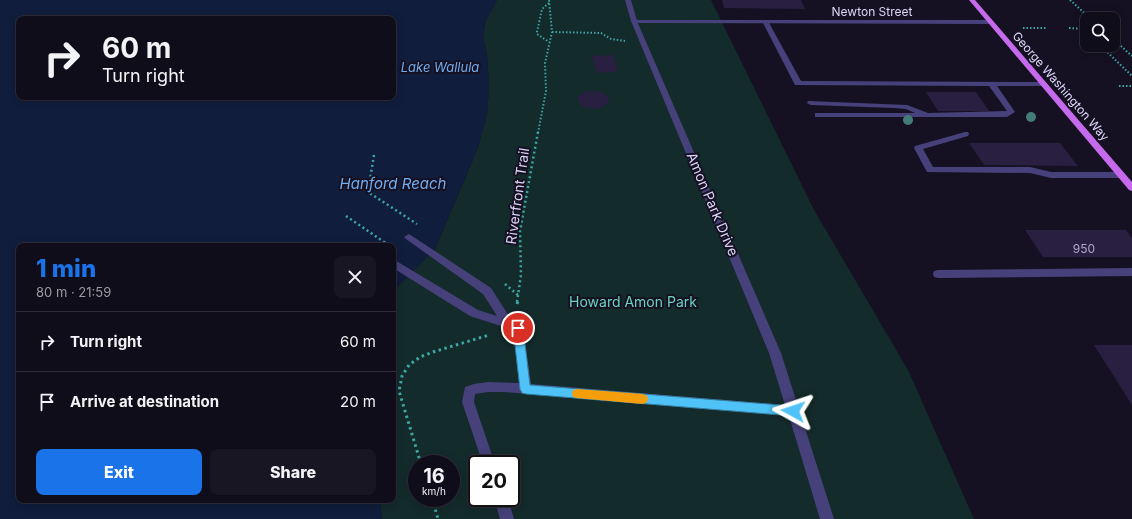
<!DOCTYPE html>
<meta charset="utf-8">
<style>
body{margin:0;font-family:Inter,sans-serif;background:#191623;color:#f1f3f6;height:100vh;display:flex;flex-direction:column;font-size:15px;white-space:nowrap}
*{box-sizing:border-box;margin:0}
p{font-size:13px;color:#9c9ca2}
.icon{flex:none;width:22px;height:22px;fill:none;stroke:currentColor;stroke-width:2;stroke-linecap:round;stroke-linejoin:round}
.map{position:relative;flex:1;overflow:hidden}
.side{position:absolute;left:16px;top:243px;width:380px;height:260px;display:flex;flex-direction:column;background:#100d1a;border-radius:8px;box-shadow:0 2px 10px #0003,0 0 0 1px #302d39}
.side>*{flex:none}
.top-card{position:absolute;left:16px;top:16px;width:380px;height:84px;border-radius:8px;box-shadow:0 2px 10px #0003,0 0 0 1px #302d39;background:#100d1a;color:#f1f3f6;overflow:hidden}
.tools{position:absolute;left:1080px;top:12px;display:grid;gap:8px}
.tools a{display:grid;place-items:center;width:40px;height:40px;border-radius:8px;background:#100d1a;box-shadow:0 2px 10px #0003,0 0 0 1px #302d39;font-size:20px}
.speed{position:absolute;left:408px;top:455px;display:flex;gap:8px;font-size:20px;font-weight:700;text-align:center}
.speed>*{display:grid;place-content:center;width:52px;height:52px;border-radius:50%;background:#100d1a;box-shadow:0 2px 10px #0003,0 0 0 1px #302d39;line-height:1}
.speed small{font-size:10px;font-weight:400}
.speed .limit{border:2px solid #111;border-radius:6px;background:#fff;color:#111}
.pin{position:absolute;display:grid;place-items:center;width:34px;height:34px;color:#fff;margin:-17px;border:2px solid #fff;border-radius:50%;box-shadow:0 1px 4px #0007}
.me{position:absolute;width:44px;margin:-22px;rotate:275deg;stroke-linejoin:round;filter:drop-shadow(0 0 3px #0008)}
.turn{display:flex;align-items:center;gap:14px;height:84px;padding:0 20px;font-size:18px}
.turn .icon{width:52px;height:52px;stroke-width:2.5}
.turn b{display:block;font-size:28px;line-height:34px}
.round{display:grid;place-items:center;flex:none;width:42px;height:42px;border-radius:8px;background:#191623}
.headline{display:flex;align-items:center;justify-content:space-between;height:68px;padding:0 20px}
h1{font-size:24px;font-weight:800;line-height:30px;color:#1a73e8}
.button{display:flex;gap:8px;margin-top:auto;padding:8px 20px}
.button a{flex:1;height:46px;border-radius:8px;background:#1a73e8;color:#fff;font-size:16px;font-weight:800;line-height:46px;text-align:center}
.button a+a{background:#191623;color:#f1f3f6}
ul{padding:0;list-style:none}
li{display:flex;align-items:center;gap:12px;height:60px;padding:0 20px;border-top:1px solid #302d39}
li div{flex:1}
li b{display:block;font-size:15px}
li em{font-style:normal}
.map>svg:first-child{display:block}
.green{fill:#142b2b;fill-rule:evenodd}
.water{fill:#101d3c;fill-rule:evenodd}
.building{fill:#281f41}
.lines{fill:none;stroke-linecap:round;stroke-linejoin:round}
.path-far2{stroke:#3da7a8;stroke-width:2;stroke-dasharray:1.5 2;stroke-linecap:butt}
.path-far1{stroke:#3da7a8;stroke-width:2.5;stroke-dasharray:2 3;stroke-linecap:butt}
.path{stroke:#3da7a8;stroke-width:3;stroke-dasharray:2.5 3.5;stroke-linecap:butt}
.service{fill:#47417b;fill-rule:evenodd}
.minor{fill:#47417b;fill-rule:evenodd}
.primary{fill:#c56aed;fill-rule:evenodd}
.tree{fill:#447b78}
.route{fill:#4fc3f7;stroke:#337fa1}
.slow{fill:#f59e0b}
.labels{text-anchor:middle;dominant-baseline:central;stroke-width:4;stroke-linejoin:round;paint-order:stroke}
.far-street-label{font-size:12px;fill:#ddd6fa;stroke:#151122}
.number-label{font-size:12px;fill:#b0a8cc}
.far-water-label{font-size:13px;font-style:italic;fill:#71acee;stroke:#151122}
.street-label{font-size:14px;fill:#ddd6fa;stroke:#151122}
.park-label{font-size:14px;fill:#6bd2bf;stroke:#151122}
.water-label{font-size:15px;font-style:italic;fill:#71acee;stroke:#151122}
</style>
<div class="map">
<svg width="1132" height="519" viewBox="0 0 1132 519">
<rect width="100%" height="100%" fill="#151122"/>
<!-- green -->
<path class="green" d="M497 0H711L814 210 908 370 974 519H382L380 500H393V291L435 249 477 150 487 115 489 85 487 55 483 37 485 23ZM417 464H451V498H417ZM477 464H511V498H477Z"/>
<!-- water -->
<path class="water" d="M0 0H497L485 23 483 37 487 55 489 85 487 115 477 150 435 249 393 291V246H19V500H380L382 519H0ZM19 19H393V97H19Z"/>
<!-- building -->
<path class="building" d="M722 0H801L805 9 724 8Z
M613 55 618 71 597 73 592 56Z
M586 91 604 92 610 102 598 109 582 107 577 97Z
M926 92H976L989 111H938Z
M969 143H1060L1078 166 984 165Z
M1025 230H1126L1132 238V257H1043Z
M1094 345H1132V405Z"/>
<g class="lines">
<!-- path-far2 -->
<path class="path-far2" d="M1070 0 1091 19
M549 3 542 9 537 32V34L549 42
M1023 28H1047
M1069 28 1087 29
M552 32 601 33 611 39 625 41
M1113 39 1132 56
M1100 45 1132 76
M1119 86H1132
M538 133 546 91 545 63 552 32 549 0"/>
<!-- path-far1 -->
<path class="path-far1" d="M374 155 368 192 417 224
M346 216 390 246
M505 284 519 296
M517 302 521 275 520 231 538 132"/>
<!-- path -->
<path class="path" d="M517 304 518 301
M421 464 399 391 402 376 409 365 420 357 433 352 489 335
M432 498 438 519"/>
<!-- service -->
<path class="service" d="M625 0H631L637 21 781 353 834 519H820L789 416 504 392H488L475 394 474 402 495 464H483L462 402 465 387 474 384 488 382 519 383 513 330 470 316 393 268V259L478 310 497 316 483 294 406 239 404 237 409 234 491 288 512 321 522 324 523 327 531 384 785 405 769 353 631 21Z
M763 20 768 21 801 81 1043 82 1047 84 1043 86H997L1015 112 1007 117H815V113H915L906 109 894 108 811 105 807 103 808 101 907 105 928 113 1007 111 989 86 795 85 762 21Z
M965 132H968L969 134 968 136 923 149 933 167H1030L1051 172H1121L1125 175 1121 178H1051L1030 173 927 172 914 148 915 146Z
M1132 268V276L938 278 934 277 933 274 934 271 938 270Z
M494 498H508L514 519H500Z"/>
<!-- minor -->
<path class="minor" d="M632 20H990L993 22 990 24 634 23 632 22Z"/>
<!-- primary -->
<path class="primary" d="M969 0H975L1132 182V191L1129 190Z"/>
</g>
<!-- trees -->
<g class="tree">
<circle cx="1031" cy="117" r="5"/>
<circle cx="908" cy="120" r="5"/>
</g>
<!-- route -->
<path class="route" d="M518 324 521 325 523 328 530 385 793 406 797 408 798 411 797 414 793 416 526 394 522 393 520 389 513 328 514 325Z"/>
<!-- slow -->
<path class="slow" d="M577 389 643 394 647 396 648 399 647 402 643 404 577 398 573 397 572 394 573 390Z"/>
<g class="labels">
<!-- far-street labels -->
<g class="far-street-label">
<text x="872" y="11">Newton Street</text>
<text transform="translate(1061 86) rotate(49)">George Washington Way</text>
</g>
<!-- number labels -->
<g class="number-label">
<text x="1084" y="248">950</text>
</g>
<!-- far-water labels -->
<g class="far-water-label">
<text x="440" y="67">Lake Wallula</text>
</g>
<!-- street labels -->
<g class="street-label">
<text transform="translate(517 196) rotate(-82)">Riverfront Trail</text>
<text transform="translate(713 204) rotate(67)">Amon Park Drive</text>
</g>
<!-- park labels -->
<g class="park-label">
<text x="633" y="301">Howard Amon Park</text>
</g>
<!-- water labels -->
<g class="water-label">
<text x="393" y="183">Hanford Reach</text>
</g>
</g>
</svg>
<div class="tools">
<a><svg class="icon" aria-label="search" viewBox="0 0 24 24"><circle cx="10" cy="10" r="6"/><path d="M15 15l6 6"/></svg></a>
</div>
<div class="speed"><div>16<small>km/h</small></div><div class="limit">20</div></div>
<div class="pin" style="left:518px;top:328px;background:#d93025"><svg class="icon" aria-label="arrive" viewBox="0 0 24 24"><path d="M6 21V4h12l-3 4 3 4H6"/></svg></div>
<svg class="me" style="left:793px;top:411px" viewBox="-20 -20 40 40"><path d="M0-17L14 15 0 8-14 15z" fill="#4fc3f7" stroke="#fff" stroke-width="4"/></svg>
<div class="top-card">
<div class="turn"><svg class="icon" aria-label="right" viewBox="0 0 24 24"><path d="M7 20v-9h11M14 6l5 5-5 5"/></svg><div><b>60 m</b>Turn right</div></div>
</div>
<section class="side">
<div class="headline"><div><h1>1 min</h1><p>80 m · 21:59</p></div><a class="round"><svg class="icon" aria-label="close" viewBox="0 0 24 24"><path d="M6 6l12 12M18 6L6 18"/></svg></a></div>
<ul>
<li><svg class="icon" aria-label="right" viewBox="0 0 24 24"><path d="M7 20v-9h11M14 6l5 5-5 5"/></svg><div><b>Turn right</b></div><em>60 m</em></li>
<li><svg class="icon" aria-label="arrive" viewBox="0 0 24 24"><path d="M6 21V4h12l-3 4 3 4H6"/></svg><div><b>Arrive at destination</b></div><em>20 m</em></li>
</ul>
<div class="button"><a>Exit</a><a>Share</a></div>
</section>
</div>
